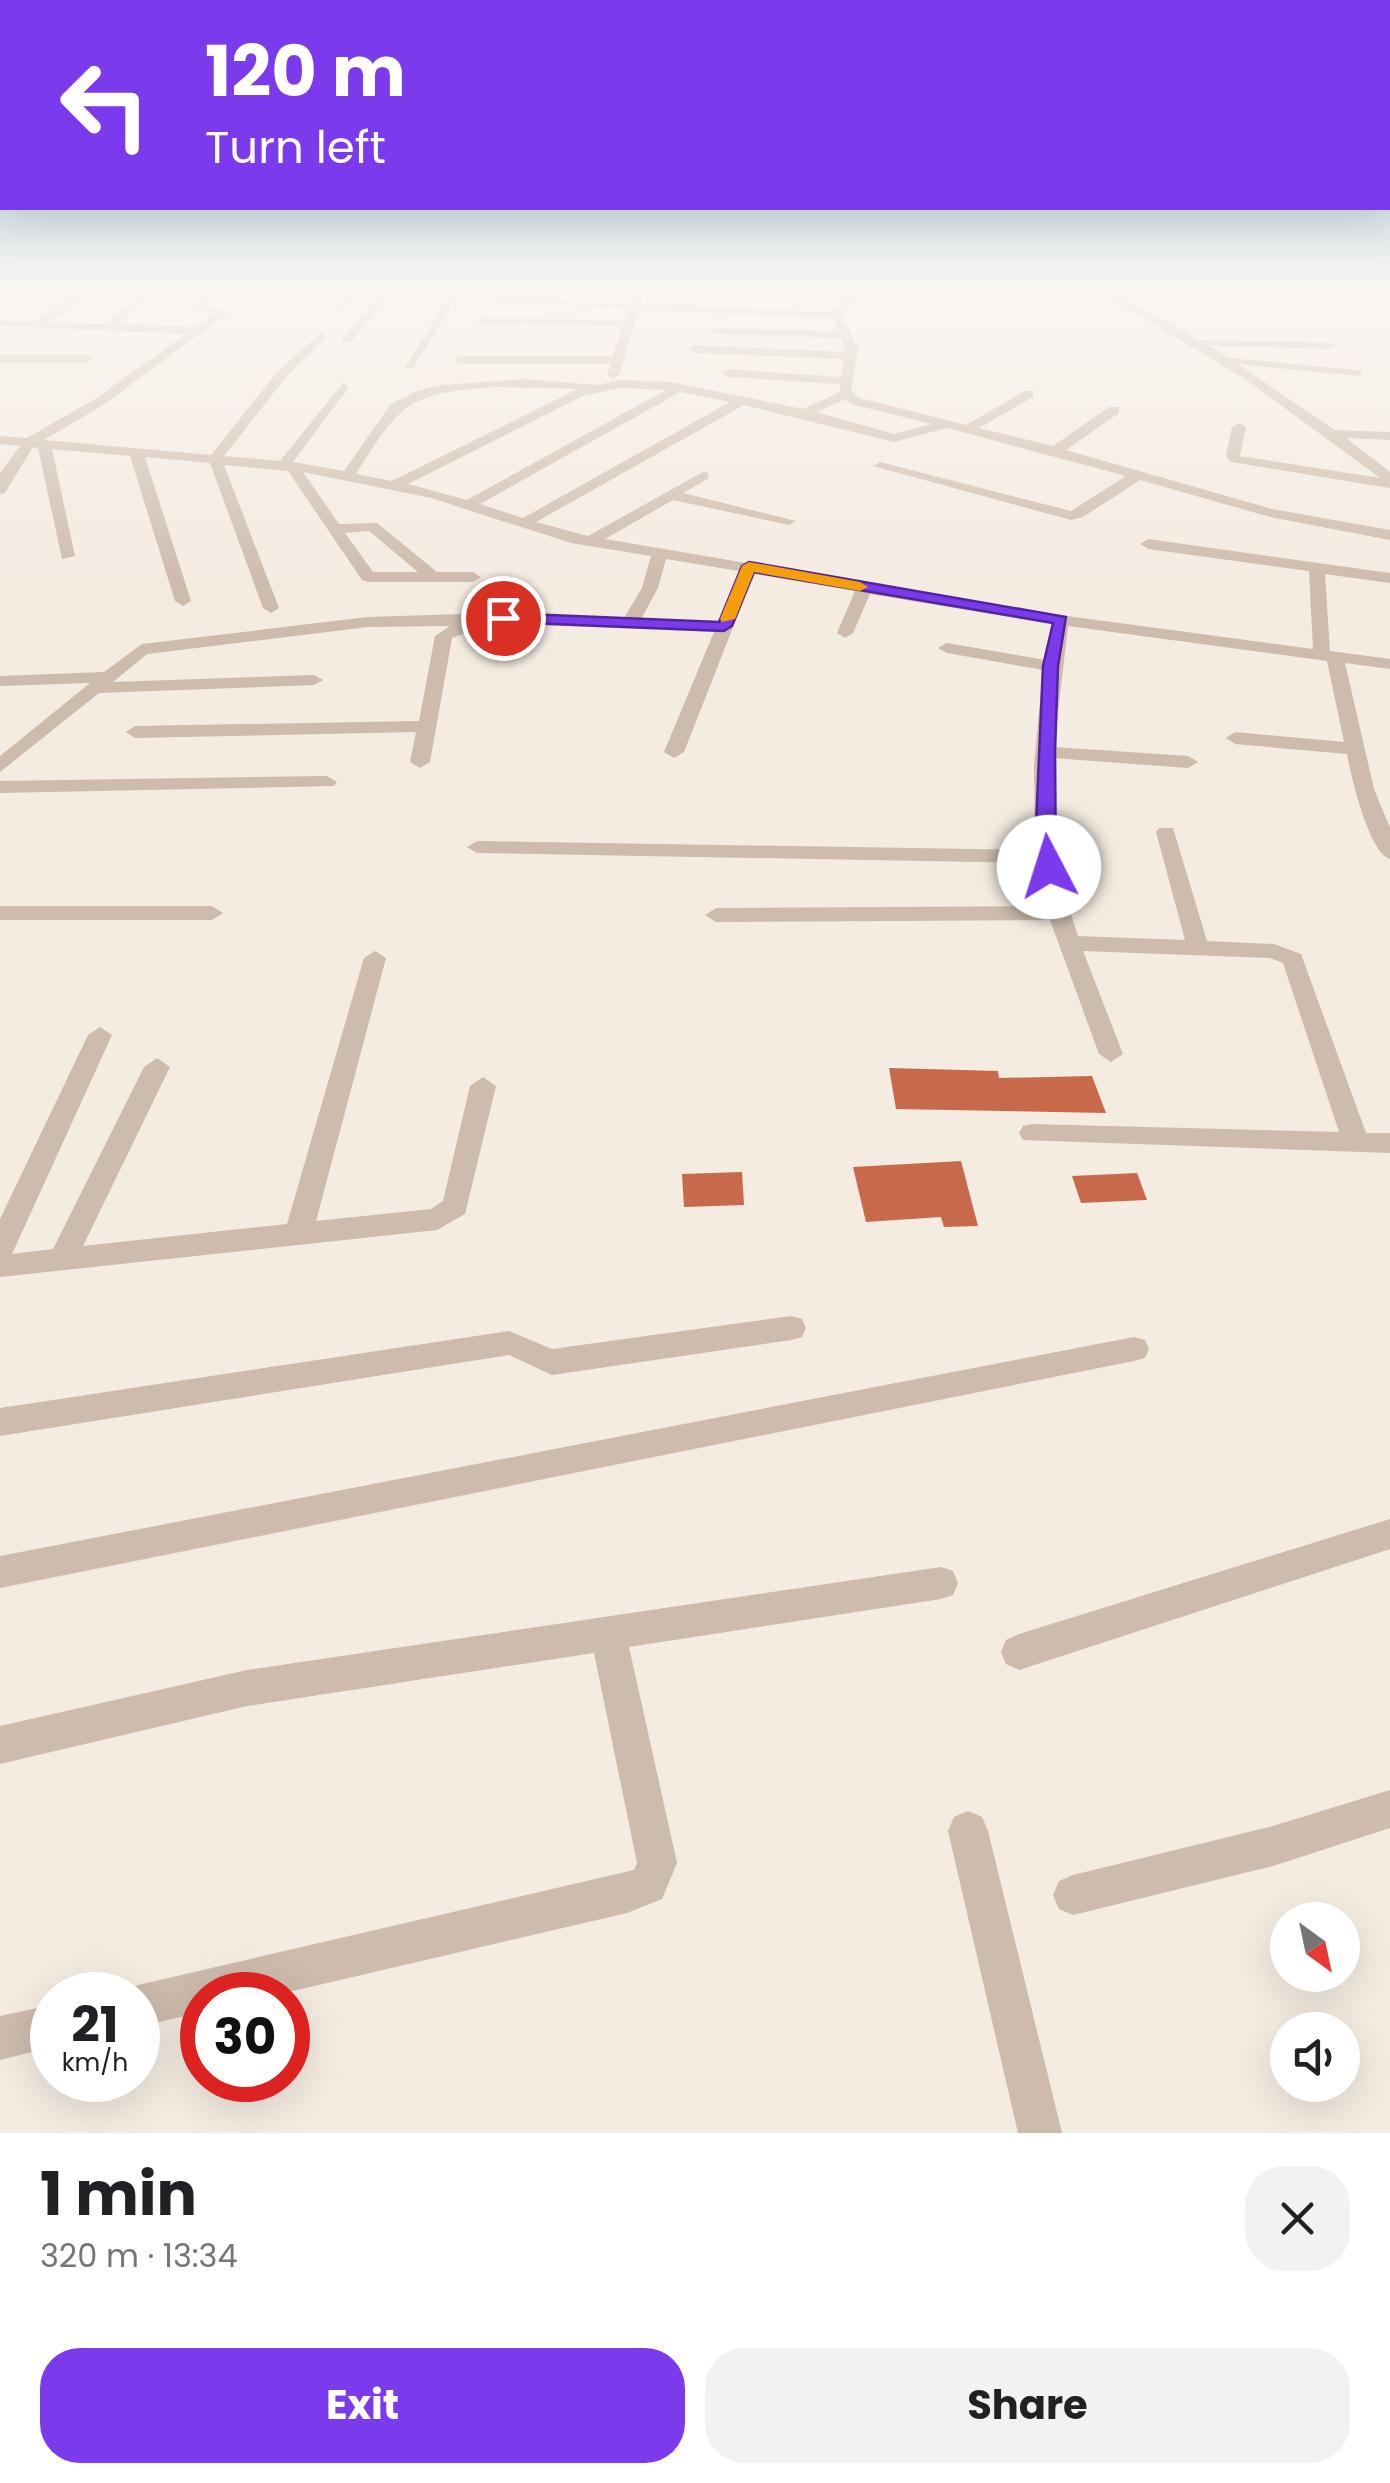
<!DOCTYPE html>
<meta charset="utf-8">
<style>
body{margin:0;font-family:Poppins,sans-serif;background:#f2f2f2;color:#202124;height:100vh;display:flex;flex-direction:column;font-size:38px;white-space:nowrap}
*{box-sizing:border-box;margin:0}
p{font-size:32px;color:#757577}
.icon{flex:none;width:55px;height:55px;fill:none;stroke:currentColor;stroke-width:2;stroke-linecap:round;stroke-linejoin:round}
.map{position:relative;height:2133px;overflow:hidden}
.sheet{display:flex;flex-direction:column;background:#fff;flex:1}
.sheet>*{flex:none}
.guide{position:absolute;left:0px;top:0px;width:1390px;height:210px;box-shadow:0 10px 40px #0002;background:#7c3aed;color:#fff;overflow:hidden}
.needle{width:65px;rotate:147deg}
.tools{position:absolute;left:1270px;top:1902px;display:grid;gap:20px}
.tools a{display:grid;place-items:center;width:90px;height:90px;border-radius:50%;background:#fff;box-shadow:0 10px 40px #0002;font-size:50px}
.speed{position:absolute;left:30px;top:1972px;display:flex;gap:20px;font-size:50px;font-weight:700;text-align:center}
.speed>*{display:grid;place-content:center;width:130px;height:130px;border-radius:50%;background:#fff;box-shadow:0 10px 40px #0002;line-height:1}
.speed small{font-size:25px;font-weight:400}
.speed .limit{border:15px solid #d22;background:#fff;color:#111}
.pin{position:absolute;display:grid;place-items:center;width:85px;height:85px;color:#fff;margin:-42px;border:5px solid #fff;border-radius:50%;box-shadow:0 2px 10px #0007}
.me{position:absolute;width:110px;margin:-55px;rotate:355deg;stroke-linejoin:round;filter:drop-shadow(0 0 8px #0008)}
.turn{display:flex;align-items:center;gap:35px;height:210px;padding:0 40px;font-size:45px}
.turn .icon{width:130px;height:130px;stroke-width:2.5}
.turn b{display:block;font-size:70px;line-height:85px}
.round{display:grid;place-items:center;flex:none;width:105px;height:105px;border-radius:40px;background:#f2f2f2}
.head{display:flex;align-items:center;justify-content:space-between;height:170px;padding:0 40px}
h1{font-size:60px;font-weight:700;line-height:75px}
.cta{display:flex;gap:20px;margin-top:auto;padding:20px 40px}
.cta a{flex:1;height:115px;border-radius:40px;background:#7c3aed;color:#fff;font-size:40px;font-weight:700;line-height:115px;text-align:center}
.cta a+a{background:#f2f2f2;color:#202124}
.map>svg:first-child{display:block}
.building{fill:#c8694b}
.lines{fill:none;stroke-linecap:round;stroke-linejoin:round}
.service{fill:#cdbbac;fill-rule:evenodd}
.minor{fill:#cdbbac;fill-rule:evenodd}
.route{fill:#7c3aed;stroke:#51269a;stroke-width:2.5}
.slow{fill:#f59e0b}
</style>
<div class="map">
<svg width="1390" height="2133" viewBox="0 0 1390 2133">
<rect width="100%" height="100%" fill="#f4ebe1"/>
<!-- building -->
<path class="building" d="M889 1068 998 1071 999 1078 1092 1076 1106 1113 896 1109Z
M961 1161 978 1226 944 1227 941 1217 866 1222 853 1167Z
M742 1172 744 1205 684 1207 682 1174Z
M1137 1173 1147 1200 1081 1203 1072 1176Z"/>
<g class="lines">
<!-- service -->
<path class="service" d="M1201 340 1331 343 1336 346 1331 349 1198 345Z
M1230 358 1358 370 1363 373 1358 376 1227 363Z"/>
<!-- minor -->
<path class="minor" d="M86 288H98L50 322 105 324 147 288H158L118 324 195 327 215 313 190 307 210 288H221L204 305 230 311 103 405 44 440 211 455 278 371 322 332 326 337 286 377 224 456 280 461 343 383 349 387 293 462 344 471 390 405 414 392 441 385 524 379 597 385 620 380 670 382 803 409 840 392V384L728 377 722 373 728 369 841 377 844 359 695 353 689 349 695 345 845 352 841 338 716 334 710 331 716 328 838 331 832 318 639 310 619 375 613 379 607 375 611 364H460L454 360 460 356H613L622 326 484 324 478 321 484 318 625 320 628 309 494 302 498 297 630 303 635 288H645L641 303 831 312 854 288H865L841 314 858 348 851 390 859 398 966 425 1025 391H1033V397L979 428 1053 446 1109 407H1119V413L1066 450 1272 509 1390 530V540L1270 517 1140 480 1083 517 1071 520 873 466 880 462 1071 511 1126 476 947 428 894 442 744 405 536 522 588 536 703 472 708 473V479L683 493 796 521 789 525 673 500 605 539 1022 610 1313 649 1309 571 1148 549 1140 544 1148 539 1390 573V583L1325 574 1330 651 1390 659V669L1345 663 1374 789 1390 828V859C1369 853 1351 776 1347 754L1235 744 1226 738 1235 732 1344 742 1327 661 1068 626 1054 747 1188 756 1198 762 1188 768 1053 758C1050 821 1059 879 1078 936L1185 940 1156 832 1159 828H1173L1207 941 1274 944 1301 954 1366 1133H1390V1153L1023 1140 1019 1133 1023 1126 1032 1124 1339 1132 1283 963 1270 958 1083 951 1123 1054 1111 1062 1099 1054 1050 920 716 922 705 915 716 908 1047 906 1037 863 477 853 467 847 477 841 1035 850 1034 765 1043 670 947 653 938 648 947 643 1045 660 1052 624 870 594 853 633 845 638 837 633 855 591 754 574 684 752 674 758 664 752 714 632 494 623 452 638 430 762 420 768 410 762 416 732 135 738 126 732 135 726 419 721 435 636 450 626 368 627 147 654 113 682 314 675 323 680 314 685 99 693 0 772V756L90 683 0 686V676L104 672 142 644 368 617 493 613 624 618 642 588 651 556 571 543 431 498 303 472 339 524 377 523 437 572H473L481 577 473 582H368L362 580 288 471 224 465 279 608 271 613 263 608 210 463 145 457 191 601 183 606 175 601 130 456 52 449 75 556 62 559 38 448 33 447 5 493 0 494V473L20 446 0 444V436L27 438 95 399 186 334 0 326V320L36 321ZM495 387 578 389 392 481 356 474C401 402 409 393 495 387ZM620 388 666 390 467 500 408 484 583 396ZM680 392 730 402 523 518 480 504ZM846 399 851 404 931 424 894 434 816 412ZM369 531 418 572H373L345 533ZM666 559 739 571 718 622 641 619 658 588Z
M352 288H363L342 312H334Z
M385 288H396L350 343H342V339Z
M453 288H463L413 368H405Z
M1093 288H1106L1217 350 1335 430 1390 432V440L1346 438 1390 472V488L1231 462 1226 456 1232 427 1239 423 1246 427 1240 456 1380 478 1245 379Z
M0 355H86L92 359 86 363H0Z
M327 776 337 782 334 786 0 793V781Z
M0 906H212L223 913 212 920H0Z
M375 951 386 958 316 1221 431 1209 443 1201 470 1086 483 1077 496 1086 465 1214 437 1230 0 1277V1219L88 1035 100 1027 112 1035 12 1254 53 1249 144 1067 157 1058 170 1067 83 1246 287 1224 364 958Z
M791 1316 802 1319 806 1328 802 1337 791 1340 552 1375 509 1355 0 1436V1408L509 1331 552 1349Z
M1134 1337 1145 1340 1149 1349 1145 1358 1134 1361 0 1588V1556Z
M1390 1519V1549L1019 1670 1006 1664 1001 1652 1006 1640 1019 1634Z
M941 1567 953 1571 958 1583 953 1595 941 1599 629 1647 677 1863 662 1899 627 1913 276 1995H202V2012L138 2027V1995H121L138 1985 634 1870 637 1863 594 1653 247 1706 0 1764V1726L247 1670Z
M1390 1790V1828L1273 1866 1073 1915 1059 1909 1053 1895 1059 1881 1073 1875 1273 1826Z
M968 1811 982 1817 988 1831 1062 2133H1018L948 1831 954 1817Z
M52 2005V2047L0 2060V2016Z"/>
</g>
<!-- sky -->
<linearGradient id="sky" x2="0" y2="1"><stop stop-color="#7eb2d2"/><stop offset="0.49" stop-color="#faf6f2"/><stop offset="1" stop-color="#faf6f2" stop-opacity="0"/></linearGradient>
<rect width="1390" height="587" fill="url(#sky)"/>
<!-- route -->
<path class="route" d="M749 562 1066 617 1058 666 1055 752 1056 871H1042L1035 847 1043 666 1053 623 754 572 732 626 724 631 503 622 496 618 503 613 719 622 742 566Z"/>
<!-- slow -->
<path class="slow" d="M749 562 860 582 868 587 860 591 754 572 735 619 722 622 720 619 742 566Z"/>
</svg>
<div class="tools">
<a><svg class="needle" viewBox="-14 -14 28 28"><path d="M0-13l5 13h-10z" fill="#e53935"/><path d="M0 13l5-13h-10z" fill="#757577"/></svg></a>
<a><svg class="icon" aria-label="sound" viewBox="0 0 24 24"><path d="M4 9h4l5-4v14l-5-4H4zM17 9q2 3 0 6"/></svg></a>
</div>
<div class="speed"><div>21<small>km/h</small></div><div class="limit">30</div></div>
<div class="pin" style="left:503px;top:618px;background:#d93025"><svg class="icon" aria-label="arrive" viewBox="0 0 24 24"><path d="M6 21V4h12l-3 4 3 4H6"/></svg></div>
<svg class="me" style="left:1049px;top:867px" viewBox="-20 -20 40 40"><circle r="19" fill="#fff"/><path d="M0-13L10 11 0 6-10 11z" fill="#7c3aed"/></svg>
<div class="guide">
<div class="turn"><svg class="icon" aria-label="left" viewBox="0 0 24 24"><path d="M17 20v-9H6M10 6l-5 5 5 5"/></svg><div><b>120 m</b>Turn left</div></div>
</div>
</div>
<section class="sheet">
<div class="head"><div><h1>1 min</h1><p>320 m · 13:34</p></div><a class="round"><svg class="icon" aria-label="close" viewBox="0 0 24 24"><path d="M6 6l12 12M18 6L6 18"/></svg></a></div>
<div class="cta"><a>Exit</a><a>Share</a></div>
</section>
